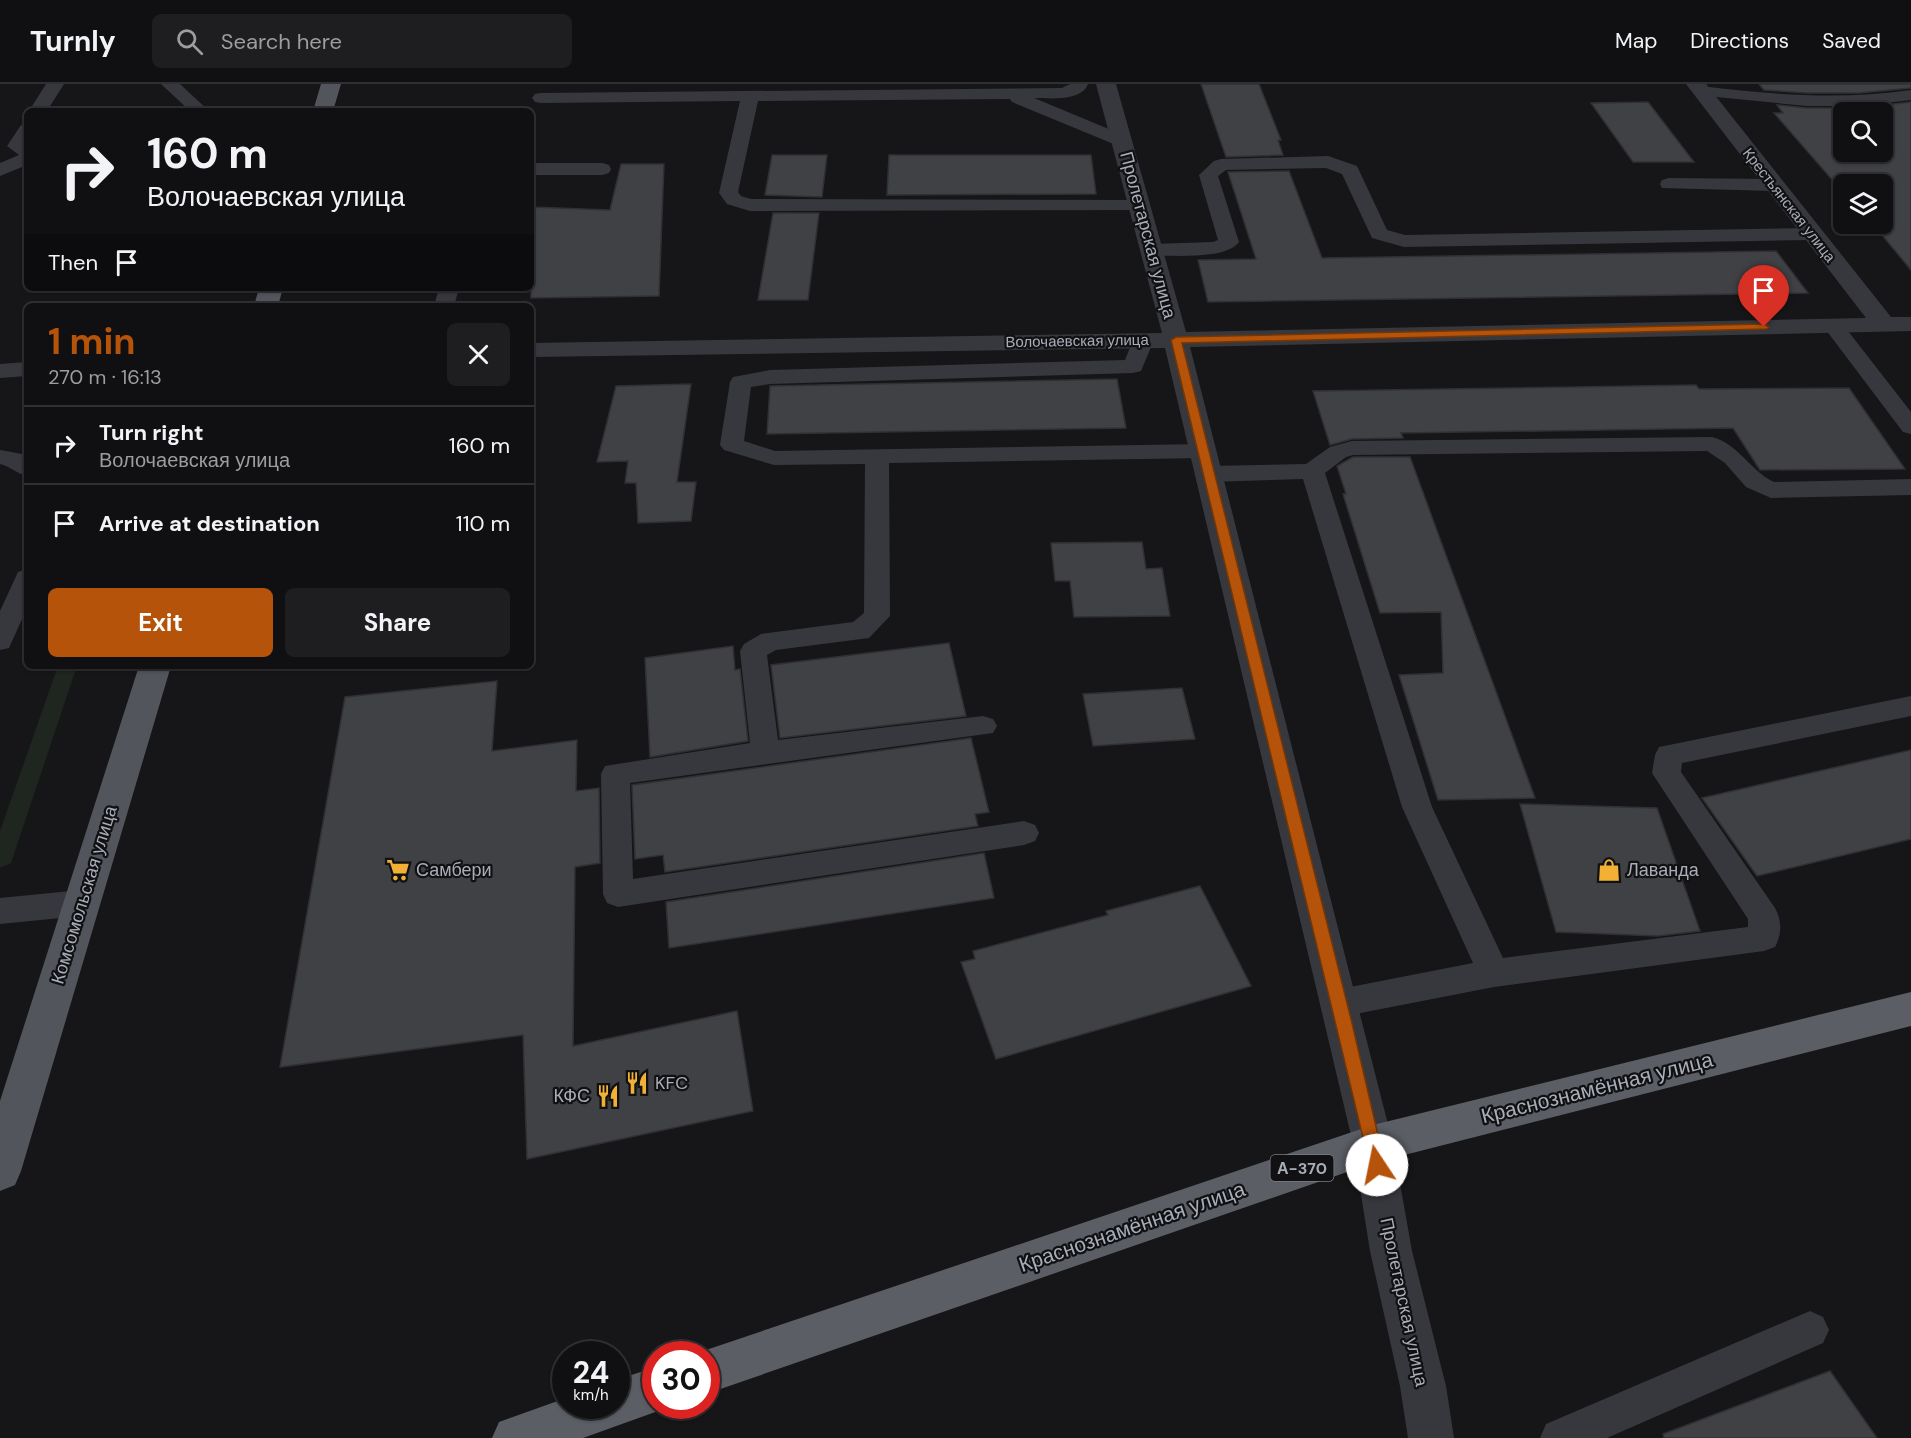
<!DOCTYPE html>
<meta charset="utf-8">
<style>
body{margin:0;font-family:"DM Sans",sans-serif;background:#1e1e20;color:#f1f3f6;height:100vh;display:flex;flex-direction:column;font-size:22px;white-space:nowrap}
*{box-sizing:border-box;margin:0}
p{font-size:20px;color:#9c9d9f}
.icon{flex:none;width:33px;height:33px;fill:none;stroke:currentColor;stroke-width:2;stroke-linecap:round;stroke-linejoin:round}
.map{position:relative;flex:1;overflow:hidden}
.details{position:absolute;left:24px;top:219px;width:510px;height:366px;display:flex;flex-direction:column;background:#101012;border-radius:9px;box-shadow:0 2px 4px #0004,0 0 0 2px #303032}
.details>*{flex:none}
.banner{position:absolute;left:24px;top:24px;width:510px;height:183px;border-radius:9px;box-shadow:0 2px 4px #0004,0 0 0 2px #303032;background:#101012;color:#f1f3f6;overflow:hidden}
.tools{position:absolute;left:1833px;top:18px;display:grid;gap:12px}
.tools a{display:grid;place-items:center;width:60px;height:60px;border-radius:9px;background:#101012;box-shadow:0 2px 4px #0004,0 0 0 2px #303032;font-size:30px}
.speed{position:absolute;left:552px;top:1257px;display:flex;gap:12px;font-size:30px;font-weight:700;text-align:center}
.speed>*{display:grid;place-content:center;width:78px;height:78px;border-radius:50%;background:#101012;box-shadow:0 2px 4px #0004,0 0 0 2px #303032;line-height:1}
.speed small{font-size:15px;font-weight:400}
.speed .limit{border:9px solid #d22;background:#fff;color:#111}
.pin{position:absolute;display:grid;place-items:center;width:51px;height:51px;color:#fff;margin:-62px -26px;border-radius:50% 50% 50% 0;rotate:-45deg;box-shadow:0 0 6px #0007}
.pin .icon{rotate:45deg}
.me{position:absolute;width:66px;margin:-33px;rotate:349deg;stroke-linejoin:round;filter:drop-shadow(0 0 4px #0008)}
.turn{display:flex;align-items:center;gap:21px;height:126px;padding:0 24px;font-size:27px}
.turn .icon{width:78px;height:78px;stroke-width:2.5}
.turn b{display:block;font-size:42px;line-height:51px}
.then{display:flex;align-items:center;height:57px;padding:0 24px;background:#0003;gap:12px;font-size:22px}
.round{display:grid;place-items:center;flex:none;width:63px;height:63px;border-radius:9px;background:#1e1e20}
.head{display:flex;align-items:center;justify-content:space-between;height:102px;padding:0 24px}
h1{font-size:36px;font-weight:700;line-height:45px;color:#b45309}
.primary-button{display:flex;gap:12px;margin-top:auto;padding:12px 24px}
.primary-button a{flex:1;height:69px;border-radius:9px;background:#b45309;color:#fff;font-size:24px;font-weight:700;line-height:69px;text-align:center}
.primary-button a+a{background:#1e1e20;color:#f1f3f6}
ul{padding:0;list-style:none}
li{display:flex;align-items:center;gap:18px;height:78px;padding:0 24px;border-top:2px solid #303032}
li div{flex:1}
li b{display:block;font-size:22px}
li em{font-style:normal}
header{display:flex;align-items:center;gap:36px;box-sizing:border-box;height:84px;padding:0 30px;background:#101012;border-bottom:2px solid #303032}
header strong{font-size:28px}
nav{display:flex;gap:33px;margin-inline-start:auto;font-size:21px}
.search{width:420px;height:54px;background:#1e1e20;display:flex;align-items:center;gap:15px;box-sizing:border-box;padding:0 21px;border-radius:9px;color:#9c9d9f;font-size:22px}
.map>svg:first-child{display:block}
.green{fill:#1e261f}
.building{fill:#404145;stroke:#303034;stroke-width:1.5;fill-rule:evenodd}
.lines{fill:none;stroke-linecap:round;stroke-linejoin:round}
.service{fill:#37383d;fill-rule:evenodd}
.minor{fill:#37383d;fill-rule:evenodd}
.primary{fill:#53555c;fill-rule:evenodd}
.trunk{fill:#5b5e65;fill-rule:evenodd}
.route{fill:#b45309;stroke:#753606;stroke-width:1.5}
.labels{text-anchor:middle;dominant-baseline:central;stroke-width:4.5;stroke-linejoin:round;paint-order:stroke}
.far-street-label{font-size:15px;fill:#a8adb8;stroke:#111113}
.shield{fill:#111113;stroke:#7b7e86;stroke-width:1.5}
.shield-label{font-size:16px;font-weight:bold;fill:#a8adb8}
.street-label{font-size:18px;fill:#a8adb8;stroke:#111113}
.poi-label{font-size:18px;fill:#a8adb8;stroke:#111113;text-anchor:start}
.near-street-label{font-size:21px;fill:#a8adb8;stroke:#111113}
</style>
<header>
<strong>Turnly</strong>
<div class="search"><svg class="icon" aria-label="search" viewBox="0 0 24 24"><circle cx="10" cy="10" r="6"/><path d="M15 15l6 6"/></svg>Search here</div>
<nav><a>Map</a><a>Directions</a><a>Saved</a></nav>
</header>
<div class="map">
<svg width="1911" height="1354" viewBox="0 0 1911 1354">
<rect width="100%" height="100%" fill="#161618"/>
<!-- green -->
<path class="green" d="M58 582H77L11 779 0 784V747Z"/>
<!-- building -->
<path class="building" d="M1201 0H1259L1281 56H1278L1283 71 1226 73Z
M1759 0H1911V4L1859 9H1807L1764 6Z
M1648 18 1694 78H1633L1591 19Z
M1911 18V186L1873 140H1882V100H1844V102L1841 99H1835L1774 29H1783L1777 21 1807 24H1859ZM1844 28H1882V68H1844Z
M772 71H827L822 113 765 111Z
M889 71H1091L1096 110 887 111Z
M621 80H664L659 212 531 214V123L610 126Z
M1289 87 1322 174 1776 167 1808 209 1208 218 1198 176 1256 175 1228 88Z
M773 129H819L808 216H758Z
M1117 295 1126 344 767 350 770 302Z
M691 300 677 398H696L691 437 638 439 636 399H625L628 377 597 378 616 302Z
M1696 301 1699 305 1849 304 1905 385 1760 386 1733 344 1401 349 1403 354 1352 355 1330 361 1313 307Z
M1353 373H1410L1535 714 1438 716 1399 591 1443 589 1441 528 1380 529 1343 410H1346L1337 382Z
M1142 458 1146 485 1162 484 1170 532 1074 533 1070 497H1055L1051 459Z
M949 559 966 632 780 654 771 581Z
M733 562 735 586 740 585 748 657 650 673 645 574Z
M497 597 492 667 577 656 576 707 599 704 600 779 575 783 573 962 737 927 753 1027 527 1075 523 951 280 983 345 613Z
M1182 604 1195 655 1093 662 1083 610Z
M971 654 989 728 975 730 978 742 665 788 663 771 635 775 632 701Z
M1911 666V755L1757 792 1702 714Z
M1520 720 1657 724 1700 847 1658 852 1556 848Z
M984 769 994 814 669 864 666 818Z
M1200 802 1251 902 996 975 961 878 975 875 973 867 1108 831 1106 827Z
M1830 1287 1877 1354H1664L1663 1350Z"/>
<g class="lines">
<!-- service -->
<path class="service" d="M46 0H64L47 27H29Z
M161 0H180L209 27H190Z
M1070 0H1088C1081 18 1050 14 1034 14L1128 53 1131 57 1128 61H1116L1012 18 1010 15 758 17 738 108 741 112 751 115 1140 116 1147 118 1150 122 1147 126 750 127 727 120 719 109 740 17 541 19 535 18 532 14 535 10 541 9 1062 4Z
M1702 2C1772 11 1841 16 1911 6V16L1859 22H1807L1696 11 1693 7 1696 3Z
M27 40V81L0 92V79L19 71 7 62 21 41Z
M1328 72 1357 82 1387 146 1405 151 1811 144 1818 146 1821 150 1818 154 1811 156 1404 163 1372 154 1342 90 1326 84 1226 86 1218 92 1239 158C1226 176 1174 171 1153 172L1146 170 1143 166 1146 162 1153 160 1213 158 1218 156 1199 91 1214 77 1221 75Z
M531 79H602L609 81 611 85 609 89 602 91H531Z
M1669 94 1773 95 1780 97 1782 101 1780 105 1773 107 1662 104 1660 100 1662 96Z
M439 204H459L454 222H434Z
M1834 236 1841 238 1911 328V350L1903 348 1823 242 1827 238Z
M1143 250 1151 251 1154 256 1141 287 1133 289 770 300 751 303 744 357 775 367 1204 360 1212 362 1216 367 1212 372 1204 374 889 379 890 532 869 554 776 566 767 571 778 656 983 632 993 635 997 642 993 649 630 699 633 795 1024 737 1035 741 1039 749 1035 757 1024 761 618 823 607 819 603 810 601 690 605 682 750 659 740 567 744 560 761 550 853 538 864 529 865 380 774 381 724 366 720 361 730 298 733 293 770 286 1125 276 1135 251Z
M27 278V292L0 294V280Z
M1712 353C1739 360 1750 387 1774 398L1911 395V411L1771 414 1746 403 1725 379 1707 367 1353 371 1346 373 1325 389 1432 723 1503 874 1748 843V835L1652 689 1655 671 1659 663 1911 612V632L1682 679 1681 688 1775 824C1782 837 1782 850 1775 863L1764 867 1494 903 1340 933 1328 929 1324 919 1328 909 1340 905 1473 879 1402 723 1303 395 1209 398 1201 395 1197 390 1201 385 1209 382 1306 380 1330 363 1352 357Z
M0 366 22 370 27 373V392C17 390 10 382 0 380Z
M27 485V524L9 564 0 566V527L18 488Z
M81 806 92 810 96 819 92 828 81 832 0 840V814Z
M1810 1227 1823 1233 1829 1246 1823 1259 1607 1354H1540L1546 1340Z"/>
<!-- minor -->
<path class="minor" d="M1096 0H1116L1186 248 1866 234 1686 0H1706L1891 233H1911V247L1190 263 1393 1060 1412 1167 1446 1302 1454 1354H1408L1400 1302 1370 1167 1353 1060 1165 264 531 273V259L1162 249Z"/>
<!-- primary -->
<path class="primary" d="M321 0H341L333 27H313Z
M259 204H283L278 222H254Z
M139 582H171L21 1087 15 1101 0 1107V1017Z"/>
<!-- trunk -->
<path class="trunk" d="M1911 908V942L1373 1079 706 1310V1270H694L706 1266 1373 1041Z
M656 1283V1322H672L583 1354H492L499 1338 566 1314V1322H616V1296Z"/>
</g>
<!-- route -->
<path class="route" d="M1764 240 1769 243 1767 245 1182 259 1352 939 1385 1081 1383 1087 1377 1089 1371 1087 1171 256 1176 253Z"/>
<!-- icons -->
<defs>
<g id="supermarket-bare" transform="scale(1.8)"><path d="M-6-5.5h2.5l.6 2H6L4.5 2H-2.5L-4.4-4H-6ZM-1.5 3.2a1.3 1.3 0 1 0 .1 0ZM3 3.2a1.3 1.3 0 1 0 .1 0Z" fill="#f2b134" stroke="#111113" stroke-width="2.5" paint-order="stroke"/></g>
<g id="shop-bare" transform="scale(1.8)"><path d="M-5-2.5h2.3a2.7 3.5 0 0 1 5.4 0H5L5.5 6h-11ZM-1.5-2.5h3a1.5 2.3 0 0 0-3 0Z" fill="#f2b134" stroke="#111113" stroke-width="2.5" paint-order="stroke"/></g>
<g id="restaurant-bare" transform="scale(1.8)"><path d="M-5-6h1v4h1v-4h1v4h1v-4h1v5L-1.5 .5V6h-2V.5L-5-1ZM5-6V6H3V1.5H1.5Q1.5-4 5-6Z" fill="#f2b134" stroke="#111113" stroke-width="2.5" paint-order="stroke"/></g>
</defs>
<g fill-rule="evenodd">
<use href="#supermarket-bare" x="398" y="786"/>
<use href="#shop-bare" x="1609" y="786"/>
<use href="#restaurant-bare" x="637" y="999"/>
<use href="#restaurant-bare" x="608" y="1012"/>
</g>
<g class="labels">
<!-- far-street labels -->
<g class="far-street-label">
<text transform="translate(1789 121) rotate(52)">Крестьянская улица</text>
<text transform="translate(1077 257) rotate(-1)">Волочаевская улица</text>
</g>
<!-- shield labels -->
<rect class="shield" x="1270.5" y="1071" width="63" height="26" rx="4.5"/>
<g class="shield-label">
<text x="1302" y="1084">А-370</text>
</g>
<!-- street labels -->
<g class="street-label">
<text transform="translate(1148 151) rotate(75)">Пролетарская улица</text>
<text transform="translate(84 811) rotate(-73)">Комсомольская улица</text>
<text transform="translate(1404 1218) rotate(78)">Пролетарская улица</text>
</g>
<!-- poi labels -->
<g class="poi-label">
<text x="416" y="786">Самбери</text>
<text x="1627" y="786">Лаванда</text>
<text x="655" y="999">KFC</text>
<text x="590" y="1012" text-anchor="end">КФС</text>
</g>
<!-- near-street labels -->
<g class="near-street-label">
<text transform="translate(1597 1004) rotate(-14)">Краснознамённая улица</text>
<text transform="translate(1132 1143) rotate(-19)">Краснознамённая улица</text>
</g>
</g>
</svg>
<div class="tools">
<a><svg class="icon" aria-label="search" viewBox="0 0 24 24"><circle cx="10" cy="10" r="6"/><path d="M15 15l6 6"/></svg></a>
<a><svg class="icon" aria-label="layers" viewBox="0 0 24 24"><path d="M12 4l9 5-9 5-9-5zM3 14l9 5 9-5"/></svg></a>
</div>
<div class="speed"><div>24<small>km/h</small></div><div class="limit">30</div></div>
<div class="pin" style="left:1764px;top:243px;background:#d93025"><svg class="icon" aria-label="arrive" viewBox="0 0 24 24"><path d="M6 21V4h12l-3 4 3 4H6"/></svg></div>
<svg class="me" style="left:1377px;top:1081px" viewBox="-20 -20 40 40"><circle r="19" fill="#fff"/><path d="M0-13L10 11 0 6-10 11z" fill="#b45309"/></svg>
<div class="banner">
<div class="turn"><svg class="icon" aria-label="right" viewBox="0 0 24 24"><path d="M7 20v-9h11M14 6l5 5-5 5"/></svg><div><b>160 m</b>Волочаевская улица</div></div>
<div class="then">Then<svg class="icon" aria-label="arrive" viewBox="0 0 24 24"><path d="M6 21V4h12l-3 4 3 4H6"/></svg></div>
</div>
<section class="details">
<div class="head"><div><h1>1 min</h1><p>270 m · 16:13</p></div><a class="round"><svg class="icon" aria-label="close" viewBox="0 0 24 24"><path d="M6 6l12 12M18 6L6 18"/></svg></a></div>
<ul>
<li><svg class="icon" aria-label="right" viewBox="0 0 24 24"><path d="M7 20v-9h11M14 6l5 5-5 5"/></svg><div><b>Turn right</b><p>Волочаевская улица</p></div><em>160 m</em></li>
<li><svg class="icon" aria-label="arrive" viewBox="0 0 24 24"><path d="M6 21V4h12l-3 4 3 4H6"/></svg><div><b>Arrive at destination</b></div><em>110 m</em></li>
</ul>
<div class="primary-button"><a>Exit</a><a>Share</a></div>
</section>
</div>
